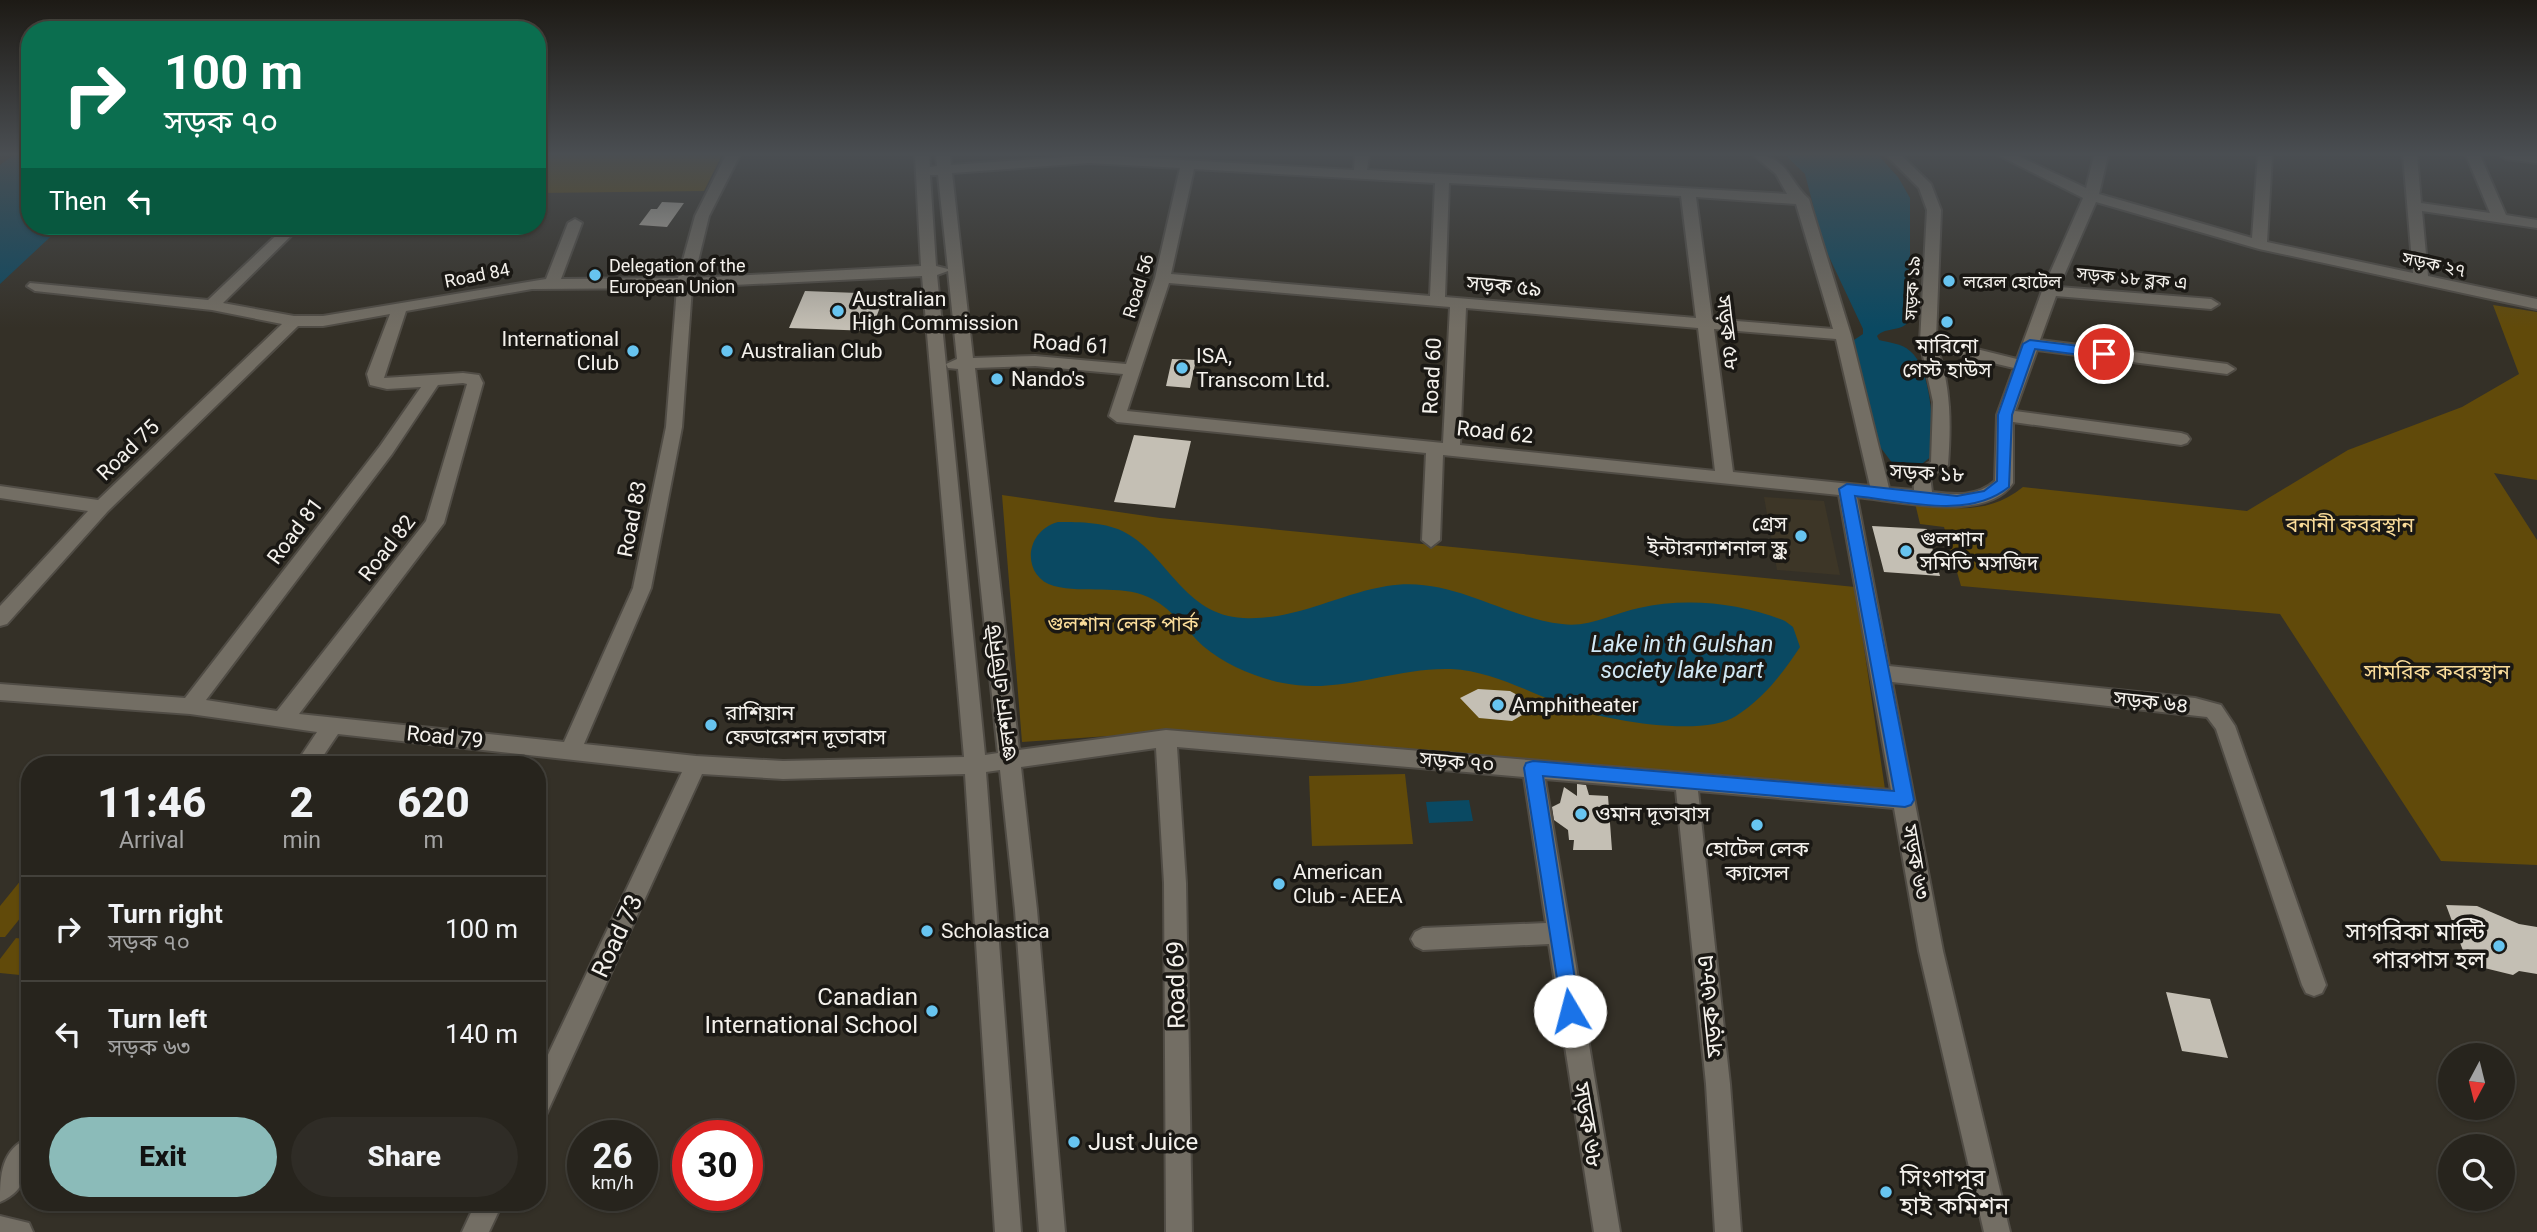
<!DOCTYPE html>
<meta charset="utf-8">
<style>
body{margin:0;font-family:Roboto,"Noto Sans Bengali",sans-serif;background:#2f2c26;color:#f1f3f6;height:100vh;display:flex;flex-direction:column;font-size:26px;white-space:nowrap}
*{box-sizing:border-box;margin:0}
p{font-size:23px;color:#a4a4a4}
.icon{flex:none;width:38px;height:38px;fill:none;stroke:currentColor;stroke-width:2;stroke-linecap:round;stroke-linejoin:round}
.map{position:relative;flex:1;overflow:hidden}
.panel{position:absolute;left:21px;top:756px;width:525px;height:455px;display:flex;flex-direction:column;background:#27241d;border-radius:28px;box-shadow:0 2px 5px #0004,0 0 0 2px #43413b}
.panel>*{flex:none}
.top-card{position:absolute;left:21px;top:21px;width:525px;height:214px;border-radius:28px;box-shadow:0 2px 5px #0004,0 0 0 2px #43413b;background:#0b6e4f;color:#fff;overflow:hidden}
.needle{width:46px;rotate:187deg}
.tools{position:absolute;left:2438px;top:1043px;display:grid;gap:14px}
.tools a{display:grid;place-items:center;width:77px;height:77px;border-radius:50%;background:#27241d;box-shadow:0 2px 5px #0004,0 0 0 2px #43413b;font-size:35px}
.speed{position:absolute;left:567px;top:1120px;display:flex;gap:14px;font-size:35px;font-weight:700;text-align:center}
.speed>*{display:grid;place-content:center;width:91px;height:91px;border-radius:50%;background:#27241d;box-shadow:0 2px 5px #0004,0 0 0 2px #43413b;line-height:1}
.speed small{font-size:18px;font-weight:400}
.speed .limit{border:10px solid #d22;background:#fff;color:#111}
.pin{position:absolute;display:grid;place-items:center;width:60px;height:60px;color:#fff;margin:-30px;border:4px solid #fff;border-radius:50%;box-shadow:0 2px 7px #0007}
.me{position:absolute;width:77px;margin:-38px;rotate:352deg;stroke-linejoin:round;filter:drop-shadow(0 0 5px #0008)}
.turn{display:flex;align-items:center;gap:24px;height:147px;padding:0 28px;font-size:32px}
.turn .icon{width:91px;height:91px;stroke-width:2.5}
.turn b{display:block;font-size:49px;line-height:60px}
.then{display:flex;align-items:center;height:66px;padding:0 28px;background:#0003;gap:14px;font-size:26px}
.eta{display:flex;justify-content:space-evenly;align-items:center;height:119px;text-align:center}
.eta b{font-size:42px;font-weight:800;line-height:49px}
.button{display:flex;gap:14px;margin-top:auto;padding:14px 28px}
.button a{flex:1;height:80px;border-radius:42px;background:#8bbbb9;color:#111;font-size:28px;font-weight:800;line-height:80px;text-align:center}
.button a+a{background:#2f2c26;color:#f1f3f6}
ul{padding:0;list-style:none}
li{display:flex;align-items:center;gap:21px;height:105px;padding:0 28px;border-top:2px solid #43413b}
li div{flex:1}
li b{display:block;font-size:26px}
li em{font-style:normal}
.map>svg:first-child{display:block}
.built{fill:#3d3627}
.green{fill:#614a0a}
.water{fill:#0a4962}
.building{fill:#c4bfb4}
.lines{fill:none;stroke-linecap:round;stroke-linejoin:round}
.minor-casing{stroke:#504c45;stroke-width:4}
.minor{fill:#736e64;fill-rule:evenodd}
.route{fill:#1a73e8;stroke:#114b97;stroke-width:2}
.poi-dot{fill:#67c4f0;stroke:#1a1814;stroke-width:2.5}
.labels{text-anchor:middle;dominant-baseline:central;stroke-width:7;stroke-linejoin:round;paint-order:stroke}
.far-street-label{font-size:18px;fill:#f4f1ec;stroke:#1a1814}
.far-poi-label{font-size:18px;fill:#f4f1ec;stroke:#1a1814;text-anchor:start}
.street-label{font-size:21px;fill:#f4f1ec;stroke:#1a1814}
.poi-label{font-size:21px;fill:#f4f1ec;stroke:#1a1814;text-anchor:start}
.park-label{font-size:21px;fill:#f9db99;stroke:#1a1814}
.water-label{font-size:23px;font-style:italic;fill:#d1e8f5;stroke:#1a1814}
.near-poi-label{font-size:24px;fill:#f4f1ec;stroke:#1a1814;text-anchor:end}
.near-street-label{font-size:24px;fill:#f4f1ec;stroke:#1a1814}
</style>
<div class="map">
<svg width="2537" height="1232" viewBox="0 0 2537 1232">
<rect width="100%" height="100%" fill="#343027"/>
<!-- built -->
<path class="built" d="M1764 497 1824 501 1840 575 1777 570Z"/>
<!-- green -->
<path class="green" d="M537 155H722L704 191 537 193Z
M2493 305 2537 312V480L2494 473 2537 540V865L2441 861 2280 614 1961 586 1944 527 1920 524 1915 503C1955 510 1990 514 2023 487L2247 511 2348 450 2462 407 2519 374Z
M1002 495 1160 518 1855 587 1885 789 1167 732 1022 742Z
M1405 774 1413 844 1312 846 1309 776Z
M30 869V906L5 937H0V906Z
M16 938 30 940V976L0 973V959Z"/>
<!-- water -->
<path class="water" d="M13 155H30V226H62L0 284V165Z
M1785 155H1878L1898 177 1910 198V319C1903 333 1886 326 1877 336L1879 340C1890 343 1901 343 1910 351 1932 369 1933 428 1933 455L1918 467 1893 464 1875 440 1851 342 1863 334V329L1823 244 1805 174Z
M1058 522C1080 522 1107 522 1126 533 1168 556 1184 615 1243 618 1295 621 1338 594 1387 586 1451 575 1502 617 1562 624 1589 628 1614 613 1639 608 1687 597 1741 603 1785 621L1793 627 1800 647C1782 674 1764 698 1736 716 1703 738 1602 720 1566 706 1528 692 1492 671 1451 669 1394 667 1340 695 1283 683 1254 677 1226 665 1203 646 1185 629 1171 607 1148 597 1119 584 1085 594 1054 586 1022 577 1023 532 1058 522Z
M1469 800 1473 821 1429 823 1426 802Z"/>
<!-- building -->
<path class="building" d="M662 202 684 203 667 227 639 225 651 209H657Z
M805 291 885 294 871 331 789 328Z
M1172 359 1196 360 1190 388 1166 386Z
M1134 435 1191 441 1175 508 1114 502Z
M1872 526 1927 529 1940 576 1884 572Z
M1478 689 1510 691 1532 703 1529 711 1512 721 1479 718 1460 698Z
M1577 784 1586 785 1589 795 1608 796 1612 850H1573L1574 840H1569L1568 830 1554 820 1552 807 1560 803 1564 787 1577 796Z
M2446 905 2477 906 2519 924 2537 927V974L2519 971 2513 975 2468 964Z
M2166 992 2210 999 2228 1058 2182 1051Z"/>
<g class="lines">
<!-- minor casing -->
<g class="minor-casing">
<path id="minor" d="M726 155H740L709 216 694 278 921 266 915 155H929L930 167 937 166 936 155H950L951 165 1095 155 1354 170 1355 155H1369L1367 170 1787 194 1776 174 1753 155C1788 155 1788 181 1809 199L1851 335 1889 488 1914 490 1913 472 1931 462 1933 402 1920 342 1927 210 1919 188 1886 155H1901L1931 184 1941 210 1936 339 2017 359 2042 291 2083 198 1998 155H2016L2086 188 2094 155H2108L2099 194 2252 238 2258 155H2272L2267 242 2413 273 2403 155H2417L2421 203 2490 213 2466 155H2480L2506 215 2537 220V228L2422 211 2428 276 2537 299V309L2259 249 2096 202 2059 287 2211 299 2219 304 2211 309 2056 296 2040 340 2227 364 2235 369 2227 374 2037 350 2015 411 2181 433 2187 435 2190 439 2187 443 2181 445 2013 422V483C1987 523 1898 501 1857 497L1889 666 2195 698 2221 705 2235 726 2326 985 2322 993 2314 996 2306 993 2302 985 2216 729 2207 717 1892 682 1943 951 2010 1232H1984L1919 951 1894 808 1698 791 1730 1084 1741 1232H1715L1706 1084 1676 790 1545 779 1620 1232H1594L1549 944 1423 950 1415 946 1411 939 1415 932 1423 928 1546 923 1524 777 1177 747 1186 883 1192 1232H1166L1164 883 1156 748 1021 767 1037 910 1065 1232H1039L1015 910 1000 770 986 772 1021 1232H995L965 774 783 779 702 774 546 1115 537 1118V1078L682 772 338 734 317 765H295L317 732 190 714 0 700V684L185 698 380 446 421 387 387 389 370 385 367 374 390 314 323 326H298L108 511 7 624 0 626V606L88 511 0 498V486L98 500 282 324 212 310 35 291 27 286 30 283 208 300 286 226H301L223 303 294 316H323L546 279 568 223 575 219 582 223 561 279 678 278 695 216ZM1089 163 1180 168 1155 278 1126 364 1035 356 973 358 952 173ZM1194 169 1435 183 1430 296 1171 274ZM930 175H938L948 269 936 266ZM1449 183 1681 196 1696 318 1445 297ZM1696 197 1796 204 1833 329 1712 319ZM948 271 957 359 946 364 948 368 958 369 998 753 985 755 937 275ZM922 276 964 757 783 761 696 756 584 744 651 588 682 427 692 287ZM1169 283 1450 307 1443 443 1127 411ZM677 288 666 427 633 588 564 742 299 714 444 523 483 383 479 375 463 373 384 378 406 311 532 289ZM1466 308 1698 328 1715 471 1460 445ZM1714 329 1836 339 1870 486 1733 472ZM1938 350 2014 368 1997 415 1995 481C1977 497 1955 495 1932 492L1930 476 1948 465C1951 425 1951 388 1938 350ZM1035 366 1123 374 1109 416 1117 422 1426 453 1422 540 1431 547 1440 540 1443 455 1839 495 1891 790 1166 730 1019 750 975 368ZM463 383 467 384 426 521 277 711 206 700 392 454 438 385Z
M2499 155H2537V163L2506 159Z
M30 1137C30 1164 29 1190 0 1202 0 1175 1 1149 30 1137Z
M476 1202H503L489 1232H462Z
M0 1216 29 1223 33 1232H0Z"/>
</g>
<!-- minor -->
<use href="#minor" class="minor"/>
</g>
<!-- sky -->
<linearGradient id="sky" x2="0" y2="1"><stop stop-color="#1d1a15"/><stop offset="0.47" stop-color="#4a4e52"/><stop offset="1" stop-color="#4a4e52" stop-opacity="0"/></linearGradient>
<rect width="2537" height="328" fill="url(#sky)"/>
<!-- route -->
<path class="route" d="M2030 340 2104 349 2110 354 2104 358 2035 349 2012 415 2009 487C1968 520 1905 501 1855 496L1914 800 1911 805 1905 807 1543 776 1580 1011 1577 1017 1570 1020 1563 1017 1524 768 1526 763 1533 761 1894 791 1839 489 1847 484 1957 496 1984 491 1997 481 1998 415 2023 344Z"/>
<!-- markers -->
<g class="poi-dot">
<circle cx="595" cy="275" r="7"/>
<circle cx="1949" cy="281" r="7"/>
<circle cx="838" cy="311" r="7"/>
<circle cx="1947" cy="322" r="7"/>
<circle cx="633" cy="351" r="7"/>
<circle cx="727" cy="351" r="7"/>
<circle cx="1182" cy="368" r="7"/>
<circle cx="997" cy="379" r="7"/>
<circle cx="1801" cy="536" r="7"/>
<circle cx="1906" cy="551" r="7"/>
<circle cx="1498" cy="705" r="7"/>
<circle cx="711" cy="725" r="7"/>
<circle cx="1581" cy="814" r="7"/>
<circle cx="1757" cy="825" r="7"/>
<circle cx="1279" cy="884" r="7"/>
<circle cx="927" cy="931" r="7"/>
<circle cx="2499" cy="946" r="7"/>
<circle cx="932" cy="1011" r="7"/>
<circle cx="1074" cy="1142" r="7"/>
<circle cx="1886" cy="1192" r="7"/>
</g>
<g class="labels">
<!-- far-street labels -->
<g class="far-street-label">
<text transform="translate(2434 264) rotate(12)">সড়ক ২৭</text>
<text transform="translate(477 275) rotate(-11)">Road 84</text>
<text transform="translate(2132 278) rotate(5)">সড়ক ১৮ ব্লক এ</text>
<text transform="translate(1138 286) rotate(-73)">Road 56</text>
<text transform="translate(1912 288) rotate(-87)">সড়ক ১৯</text>
</g>
<!-- far-poi labels -->
<g class="far-poi-label">
<text x="609" y="265">Delegation of the<tspan x="609" dy="21">European Union</tspan></text>
<text x="1963" y="281">লরেল হোটেল</text>
</g>
<!-- street labels -->
<g class="street-label">
<text transform="translate(1504 286) rotate(5)">সড়ক ৫৯</text>
<text transform="translate(1728 333) rotate(83)">সড়ক ৫৮</text>
<text transform="translate(1071 344) rotate(4)">Road 61</text>
<text transform="translate(1432 376) rotate(-87)">Road 60</text>
<text transform="translate(1495 432) rotate(6)">Road 62</text>
<text transform="translate(128 450) rotate(-44)">Road 75</text>
<text transform="translate(1927 473) rotate(3)">সড়ক ১৮</text>
<text transform="translate(632 519) rotate(-79)">Road 83</text>
<text transform="translate(295 531) rotate(-53)">Road 81</text>
<text transform="translate(387 548) rotate(-52)">Road 82</text>
<text transform="translate(1002 693) rotate(-97)">গুলশান এভিনিউ</text>
<text transform="translate(2151 702) rotate(6)">সড়ক ৬৪</text>
<text transform="translate(445 737) rotate(6)">Road 79</text>
<text transform="translate(1457 762) rotate(5)">সড়ক ৭০</text>
<text transform="translate(1916 862) rotate(80)">সড়ক ৬৩</text>
</g>
<!-- poi labels -->
<g class="poi-label">
<text x="852" y="299">Australian<tspan x="852" dy="24">High Commission</tspan></text>
<text x="619" y="339" text-anchor="end">International<tspan x="619" dy="24">Club</tspan></text>
<text x="1947" y="346" text-anchor="middle">মারিনো<tspan x="1947" dy="24">গেস্ট হাউস</tspan></text>
<text x="741" y="351">Australian Club</text>
<text x="1196" y="356">ISA,<tspan x="1196" dy="24">Transcom Ltd.</tspan></text>
<text x="1011" y="379">Nando's</text>
<text x="1787" y="524" text-anchor="end">গ্রেস<tspan x="1787" dy="24">ইন্টারন্যাশনাল স্কুল</tspan></text>
<text x="1920" y="539">গুলশান<tspan x="1920" dy="24">সমিতি মসজিদ</tspan></text>
<text x="1512" y="705">Amphitheater</text>
<text x="725" y="713">রাশিয়ান<tspan x="725" dy="24">ফেডারেশন দূতাবাস</tspan></text>
<text x="1595" y="814">ওমান দূতাবাস</text>
<text x="1757" y="849" text-anchor="middle">হোটেল লেক<tspan x="1757" dy="24">ক্যাসেল</tspan></text>
<text x="1293" y="872">American<tspan x="1293" dy="24">Club - AEEA</tspan></text>
<text x="941" y="931">Scholastica</text>
</g>
<!-- park labels -->
<g class="park-label">
<text x="2350" y="525">বনানী কবরস্থান</text>
<text x="1123" y="624">গুলশান লেক পার্ক</text>
<text x="2437" y="672">সামরিক কবরস্থান</text>
</g>
<!-- water labels -->
<g class="water-label">
<text x="1682" y="644">Lake in th Gulshan<tspan x="1682" dy="26">society lake part</tspan></text>
</g>
<!-- near-poi labels -->
<g class="near-poi-label">
<text x="2485" y="932">সাগরিকা মাল্টি<tspan x="2485" dy="28">পারপাস হল</tspan></text>
<text x="918" y="997">Canadian<tspan x="918" dy="28">International School</tspan></text>
<text x="1088" y="1142" text-anchor="start">Just Juice</text>
<text x="1900" y="1178" text-anchor="start">সিংগাপুর<tspan x="1900" dy="28">হাই কমিশন</tspan></text>
</g>
<!-- near-street labels -->
<g class="near-street-label">
<text transform="translate(617 936) rotate(-65)">Road 73</text>
<text transform="translate(1176 985) rotate(-91)">Road 69</text>
<text transform="translate(1710 1006) rotate(-96)">সড়ক ৬৮এ</text>
<text transform="translate(1588 1125) rotate(80)">সড়ক ৬৮</text>
</g>
</g>
</svg>
<div class="tools">
<a><svg class="needle" viewBox="-14 -14 28 28"><path d="M0-13l5 13h-10z" fill="#e53935"/><path d="M0 13l5-13h-10z" fill="#a4a4a4"/></svg></a>
<a><svg class="icon" aria-label="search" viewBox="0 0 24 24"><circle cx="10" cy="10" r="6"/><path d="M15 15l6 6"/></svg></a>
</div>
<div class="speed"><div>26<small>km/h</small></div><div class="limit">30</div></div>
<div class="pin" style="left:2104px;top:354px;background:#d93025"><svg class="icon" aria-label="arrive" viewBox="0 0 24 24"><path d="M6 21V4h12l-3 4 3 4H6"/></svg></div>
<svg class="me" style="left:1570px;top:1011px" viewBox="-20 -20 40 40"><circle r="19" fill="#fff"/><path d="M0-13L10 11 0 6-10 11z" fill="#1a73e8"/></svg>
<div class="top-card">
<div class="turn"><svg class="icon" aria-label="right" viewBox="0 0 24 24"><path d="M7 20v-9h11M14 6l5 5-5 5"/></svg><div><b>100 m</b>সড়ক ৭০</div></div>
<div class="then">Then<svg class="icon" aria-label="left" viewBox="0 0 24 24"><path d="M17 20v-9H6M10 6l-5 5 5 5"/></svg></div>
</div>
<section class="panel">
<div class="eta">
<div><b>11:46</b><p>Arrival</p></div>
<div><b>2</b><p>min</p></div>
<div><b>620</b><p>m</p></div>
</div>
<ul>
<li><svg class="icon" aria-label="right" viewBox="0 0 24 24"><path d="M7 20v-9h11M14 6l5 5-5 5"/></svg><div><b>Turn right</b><p>সড়ক ৭০</p></div><em>100 m</em></li>
<li><svg class="icon" aria-label="left" viewBox="0 0 24 24"><path d="M17 20v-9H6M10 6l-5 5 5 5"/></svg><div><b>Turn left</b><p>সড়ক ৬৩</p></div><em>140 m</em></li>
</ul>
<div class="button"><a>Exit</a><a>Share</a></div>
</section>
</div>
